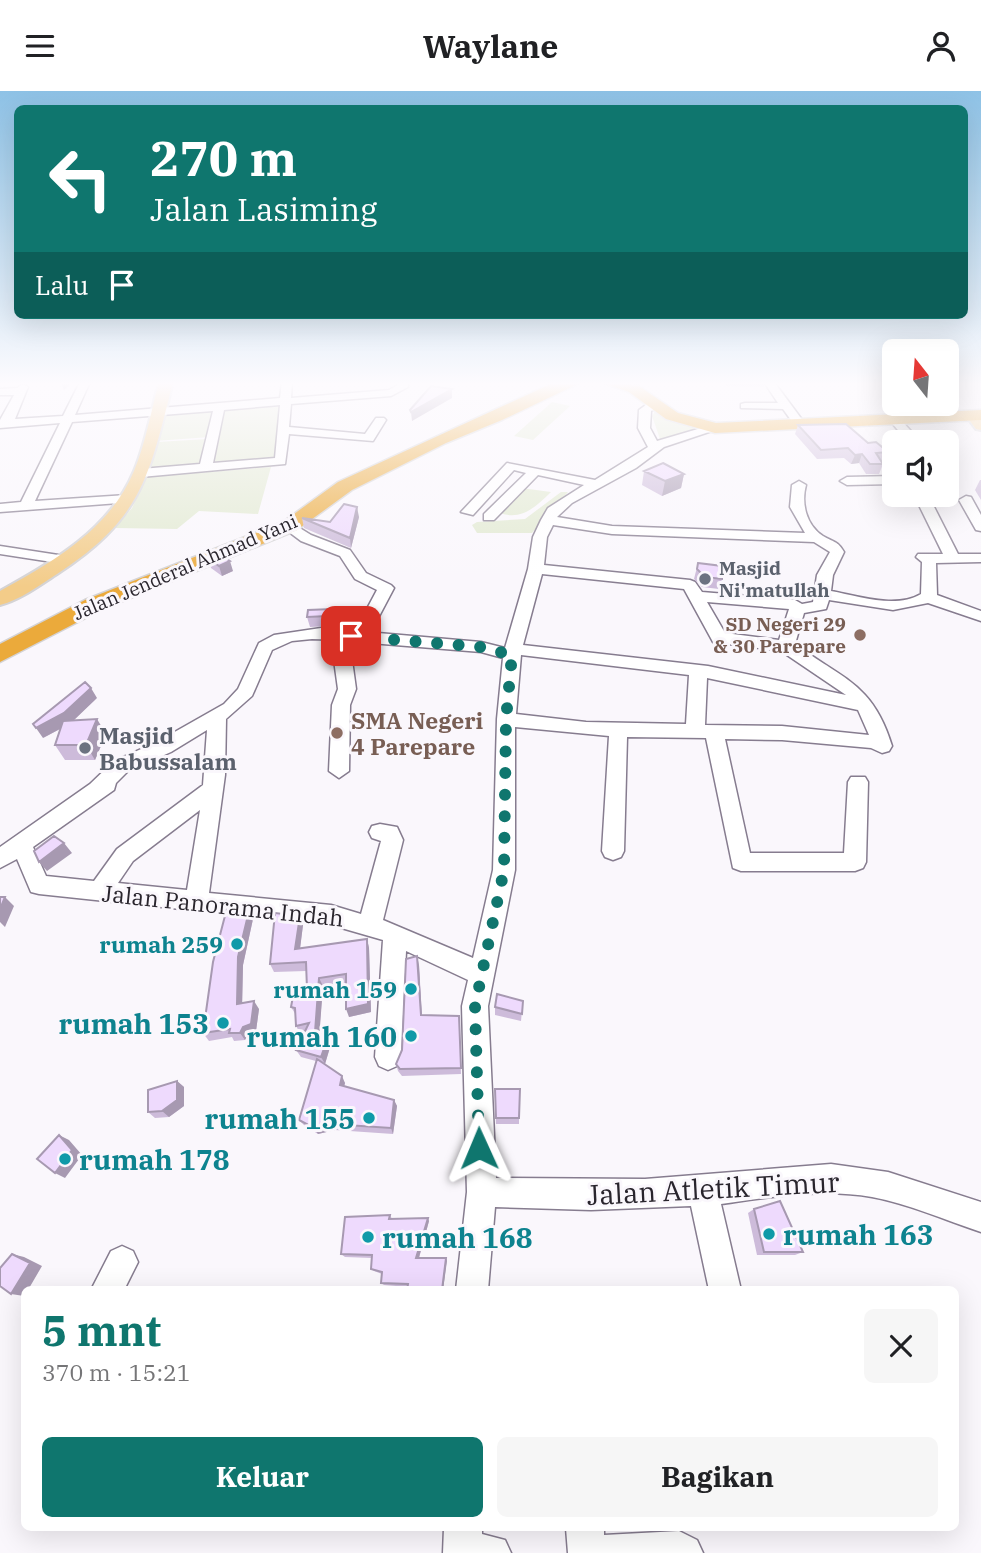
<!DOCTYPE html>
<html lang="id">
<meta charset="utf-8">
<style>
body{margin:0;font-family:"IBM Plex Serif",serif;background:#f6f6f6;color:#202124;height:100vh;display:flex;flex-direction:column;font-size:26px;white-space:nowrap}
*{box-sizing:border-box;margin:0}
p{font-size:23px;color:#757577}
.icon{flex:none;width:38px;height:38px;fill:none;stroke:currentColor;stroke-width:2;stroke-linecap:round;stroke-linejoin:round}
.map{position:relative;flex:1;overflow:hidden}
.drawer{position:absolute;left:21px;top:1195px;width:938px;height:245px;display:flex;flex-direction:column;background:#fff;border-radius:10px;box-shadow:0 7px 28px #0002}
.drawer>*{flex:none}
.hud{position:absolute;left:14px;top:14px;width:954px;height:214px;border-radius:10px;box-shadow:0 7px 28px #0002;background:#0f766e;color:#fff;overflow:hidden}
.needle{width:46px;rotate:343deg}
.tools{position:absolute;left:882px;top:248px;display:grid;gap:14px}
.tools a{display:grid;place-items:center;width:77px;height:77px;border-radius:10px;background:#fff;box-shadow:0 7px 28px #0002;font-size:35px}
.pin{position:absolute;display:grid;place-items:center;width:60px;height:60px;color:#fff;margin:-30px;border-radius:14px;box-shadow:0 4px 10px #0006}
.me{position:absolute;width:77px;margin:-38px;rotate:359deg;stroke-linejoin:round;filter:drop-shadow(0 0 5px #0008)}
.turn{display:flex;align-items:center;gap:24px;height:147px;padding:0 21px;font-size:32px}
.turn .icon{width:91px;height:91px;stroke-width:2.5}
.turn b{display:block;font-size:49px;line-height:60px}
.then{display:flex;align-items:center;height:66px;padding:0 21px;background:#0003;gap:14px;font-size:26px}
.round{display:grid;place-items:center;flex:none;width:74px;height:74px;border-radius:10px;background:#f6f6f6}
.summary{display:flex;align-items:center;justify-content:space-between;height:119px;padding:0 21px}
h1{font-size:42px;font-weight:700;line-height:52px;color:#0f766e}
.cta{display:flex;gap:14px;margin-top:auto;padding:14px 21px}
.cta a{flex:1;height:80px;border-radius:10px;background:#0f766e;color:#fff;font-size:28px;font-weight:700;line-height:80px;text-align:center}
.cta a+a{background:#f6f6f6;color:#202124}
header{display:flex;justify-content:space-between;align-items:center;height:91px;padding:0 21px;background:#fff;font-size:32px;font-weight:700}
.map>svg:first-child{display:block}
.green{fill:#e1e9d0}
.lines{fill:none;stroke-linecap:round;stroke-linejoin:round}
.minor-casing{stroke:#867c8f;stroke-width:3}
.major-casing{stroke:#d4d3d5;stroke-width:4}
.highway-casing{stroke:#d4d3d5;stroke-width:3}
.minor{fill:#fff;fill-rule:evenodd}
.major{fill:#f3cc89;fill-rule:evenodd}
.highway{fill:#ebaa3b;fill-rule:evenodd}
.wall{fill:#cdbbda}
.shaded-wall{fill:#a799b1}
.building{fill:#eedafd;stroke:#a799b1;stroke-width:2}
.route{stroke:#0f766e;stroke-width:12;stroke-dasharray:0 21.6}
.worship-dot{fill:#6b7280;stroke:#faf7fc;stroke-width:2.5}
.education-dot{fill:#8d6e63;stroke:#faf7fc;stroke-width:2.5}
.culture-dot{fill:#0f9aa8;stroke:#faf7fc;stroke-width:2.5}
.labels{text-anchor:middle;dominant-baseline:central;stroke-width:6;stroke-linejoin:round;paint-order:stroke}
.far-street-label{font-size:19px;fill:#29252d;stroke:#faf7fc}
.far-worship-label{font-size:19px;font-weight:bold;fill:#5b616d;stroke:#faf7fc;text-anchor:start}
.far-education-label{font-size:19px;font-weight:bold;fill:#785e54;stroke:#faf7fc;text-anchor:end}
.education-label{font-size:23px;font-weight:bold;fill:#785e54;stroke:#faf7fc;text-anchor:start}
.worship-label{font-size:23px;font-weight:bold;fill:#5b616d;stroke:#faf7fc;text-anchor:start}
.street-label{font-size:23px;fill:#29252d;stroke:#faf7fc}
.culture-label{font-size:23px;font-weight:bold;fill:#0d838f;stroke:#faf7fc;text-anchor:end}
.near-culture-label{font-size:28px;font-weight:bold;fill:#0d838f;stroke:#faf7fc;text-anchor:end}
.near-street-label{font-size:28px;fill:#29252d;stroke:#faf7fc}
</style>
<header><svg class="icon" aria-label="menu" viewBox="0 0 24 24"><path d="M4 6h16M4 12h16M4 18h16"/></svg>Waylane<svg class="icon" aria-label="person" viewBox="0 0 24 24"><circle cx="12" cy="8" r="4"/><path d="M4 21q1-7 8-7t8 7"/></svg></header>
<div class="map">
<svg width="981" height="1462" viewBox="0 0 981 1462">
<rect width="100%" height="100%" fill="#faf7fc"/>
<!-- green -->
<path class="green" d="M281 311 280 370 206 377 222 317Z
M552 311 570 315 533 349 514 345Z
M216 317 210 346 155 350 164 321Z
M656 319 707 338 660 348 652 325Z
M208 348 200 378 147 380 157 351Z
M271 376 258 423 199 420 177 438 115 437 132 417 147 386Z
M521 397 551 401C536 416 520 431 498 421Z
M561 401H568L532 442H477L472 434 477 431 525 428Z"/>
<g class="lines">
<!-- minor casing -->
<g class="minor-casing">
<path id="minor" d="M80 291H90L75 324 280 307 282 291H292L291 307 389 299 398 294V291H408V296L391 305 291 313 289 336 365 343 376 327H384L386 329 373 350 289 343 285 373 141 386 135 382 141 378 200 373 213 320 72 331 35 410 127 404 134 408 132 411 0 421V413L21 411 60 332 0 337V329L14 304H0V298L17 297 23 293 28 296 15 328 63 325ZM280 314 275 367 213 372 224 319Z
M764 291H774L806 334 804 336H796L783 318 741 317V313L745 312H778Z
M650 311 660 313 651 320 650 337 657 350 715 333 721 337 664 356 636 377 572 412 557 426 612 435 805 442 790 416 792 394 799 390 806 394C801 412 806 434 823 445 833 451 838 450 844 461L833 484 831 500C858 505 896 518 921 503L922 471 916 466 918 463H943L914 404H928L958 463H981V471L936 472 937 504 981 520V530L928 512 893 519 829 509 826 518 804 522 795 553C842 588 873 592 892 655L889 660 882 662 871 657 782 649 725 648 750 762H844L848 691 851 686H865L868 691 866 771 863 777 855 780H741L733 777 706 647 627 646 624 760 621 766 613 769 605 766 602 760 609 645 515 636V779L488 915 496 1087 645 1088 831 1073 888 1081 981 1111V1141C945 1129 909 1113 872 1106 822 1097 771 1106 721 1113L741 1199H709L691 1115 591 1119 495 1116 488 1199H456L467 1101 462 915 468 889 406 860 401 966 397 975 388 979 379 975 375 966 383 849 331 834 39 803 31 801 17 768 0 777V756L90 693 114 670 157 651 224 613 238 598 259 552 274 544 321 537 481 551 505 557 528 478 533 446 541 429 548 417 584 394 538 384 494 429H484V423L526 382 514 379 473 424 461 421 507 372 595 389 648 356 638 337 639 319ZM553 434 612 443 814 451 830 461 817 484 813 511 802 513 795 509 702 501 695 491 690 489 544 474 547 446ZM542 483 684 498 713 551 781 560 846 604 708 575 523 554ZM707 511 789 518 779 549 725 542ZM312 548 341 549 334 569 338 598 332 614 329 680 339 687 349 680 350 614 356 598 352 569 358 551 481 561 503 567 497 628 493 779 473 867 383 829 403 749 397 736 380 733 372 735 369 741 372 747 381 750 361 823 331 814 209 802 225 684 226 628 252 605 272 559 292 550ZM521 564 689 584 686 633 586 631 516 623ZM707 587 858 619 869 644 782 635 705 634ZM207 639 203 694 117 758 94 790 46 785 33 756 114 699 116 692 128 680 171 661ZM200 719 187 799 118 792 133 770Z
M891 327H899L922 352H909L891 331Z
M894 385V393L847 394 840 390 847 386Z
M966 405 971 406 981 424V440L976 439 959 409Z
M290 431 311 444 350 459 366 482 391 494 394 497 375 533H363L361 529 377 499 355 488 340 465 301 450 285 438V432Z
M0 455 65 465 72 469 65 473 0 463Z
M122 1155 133 1160 138 1171 124 1199H91L111 1160Z
M444 1437H482V1443L505 1449 511 1462H443Z
M566 1437H604V1444L679 1440 697 1449 703 1462H568Z"/>
</g>
<!-- major casing -->
<g class="major-casing">
<path id="major" d="M159 291H173C149 385 143 427 57 483 40 494 20 509 0 514V500C53 471 110 438 134 380 146 351 151 320 159 291Z
M973 321 981 326V339L976 338 966 325Z"/>
</g>
<!-- highway casing -->
<g class="highway-casing">
<path id="highway" d="M555 291H582L502 329 446 352 352 399 297 439 101 519 0 571V553L85 509 283 431 338 391Z
M600 291 639 295 678 322 716 332 981 319V329L715 342 666 328 629 301Z"/>
</g>
<!-- minor -->
<use href="#minor" class="minor"/>
<!-- major -->
<use href="#major" class="major"/>
<!-- highway -->
<use href="#highway" class="highway"/>
</g>
<!-- wall -->
<path class="wall" d="M724 291H765L764 296 726 295Z
M905 313H929L926 319 911 320Z
M798 334 868 352 888 361 884 371H882L883 373 879 383H866L859 372 851 373 844 367 817 368 795 343Z
M644 380 684 383 681 397 662 405 642 394Z
M980 389H981V409L975 399Z
M359 426 351 457 304 437 302 427 330 431Z
M208 467 233 480 222 485 211 477Z
M698 472 722 488 719 498 702 496 694 488Z
M332 518 334 528 330 535 310 536 307 526Z
M97 607 73 629 106 643 95 669H65L55 654 60 638 43 647Z
M300 825 303 834 300 857 367 848 369 857 371 921 349 926 346 892 323 895 319 943 328 946 331 953 325 973 322 972 345 992 344 995 394 1009 397 1015 393 1043 335 1039 318 1043 304 1034 299 1029 316 970 301 966 296 959 305 941 300 942 296 935V924L291 916 307 898 306 880 274 881 270 873Z
M253 828 243 874 242 912 259 918 256 940 248 943 245 949 234 950 232 946 209 950 203 942Z
M419 874 422 924 459 925 461 983 402 985 398 980 396 973 402 959Z
M523 910 521 930 495 924V916Z
M177 990 184 996V1015L169 1026 155 1027 148 1021Z
M495 998 519 1027V1033H496Z
M754 1118 803 1161 795 1164H757L748 1122Z
M390 1124 392 1128 429 1130 419 1167H446L447 1170 408 1196 384 1194 381 1192 382 1183 374 1180 371 1178 372 1167 345 1166 341 1163Z"/>
<!-- shaded-wall -->
<path class="shaded-wall" d="M66 291H73L64 299 62 294Z
M452 298V307L412 330 411 321Z
M862 363 859 372 851 373 855 364Z
M684 383 681 397 662 405 665 390Z
M357 416 359 426 351 457 350 447Z
M230 470 233 480 222 485 219 475Z
M332 518 334 528 330 535 328 525Z
M91 597 97 607 71 632 43 647 36 637Z
M97 628 106 643 95 669 86 654Z
M64 752 72 762 47 780 39 771Z
M5 806 14 815 5 836 0 831V818Z
M249 820 253 828 243 874 242 920 237 913 238 866Z
M300 825 303 834 299 866 295 858Z
M367 848 369 857 371 921 349 926 346 918Z
M417 865 419 874 422 932 421 924Z
M319 887 323 895 319 949 315 941Z
M254 910 259 918 256 940 248 943 245 949 240 942Z
M328 946 331 953 325 973 321 966Z
M342 985 345 992 343 1000 340 994Z
M177 990 184 996V1015L169 1026 162 1020Z
M394 1009 397 1015 393 1043 391 1037Z
M331 1033 335 1039 318 1043 314 1037Z
M59 1044 69 1049 82 1064 65 1087 55 1082Z
M428 1127 429 1130 418 1170 416 1167Z
M12 1163 24 1166 42 1175 28 1199H24V1205L11 1203Z
M446 1167 447 1170 443 1199H442Z"/>
<!-- building -->
<path class="building" d="M431 295 452 298 411 321 410 319Z
M846 333 868 352 876 351 888 361 876 362 883 373H870L862 363 855 364 848 357 821 359 798 334Z
M663 372 684 383 665 390 644 380Z
M344 413 357 416 350 447 302 427 330 431Z
M219 463 230 470 219 475 208 467Z
M698 472 722 475V488L705 486 697 478Z
M332 518 328 525 307 526 308 519Z
M85 591 91 597 64 622 36 637 33 633Z
M97 628 86 654H55L63 630Z
M54 745 64 752 39 771 34 760Z
M0 806H5L0 818Z
M227 817 249 820 238 866 237 913 254 910 251 933 243 936 240 942H229L230 938 203 942 213 871Z
M275 822 300 825 295 858 367 848 368 913 346 918V883L319 887 315 941 328 946 321 966 296 959 309 932 296 935 295 917 291 916 294 900 307 898 306 871 270 873Z
M417 865 421 924 459 925 461 977 400 978 396 973 402 959 406 868Z
M497 903 523 910 522 923 495 916Z
M317 968 342 985 340 994 394 1009 391 1037 331 1033 314 1037 299 1029Z
M177 990V1009L162 1020 148 1021V999Z
M495 998H520L519 1027H496Z
M59 1044 72 1059 55 1082 37 1068Z
M780 1110 803 1161H764L754 1118Z
M390 1124 389 1128 428 1127 416 1167H446L442 1199H407L408 1193 381 1192 382 1181 371 1178 372 1164 341 1163 345 1126Z
M12 1163 30 1172 11 1203 0 1195V1177Z"/>
<!-- sky -->
<linearGradient id="sky" x2="0" y2="1"><stop stop-color="#8ec2e6"/><stop offset="0.59" stop-color="#fdfbfe"/><stop offset="1" stop-color="#fdfbfe" stop-opacity="0"/></linearGradient>
<rect width="981" height="496" fill="url(#sky)"/>
<g class="lines">
<!-- route -->
<path class="route" d="M351 545 481 556 512 564 506 628 504 779 475 915 479 1057"/>
</g>
<!-- markers -->
<g class="worship-dot">
<circle cx="705" cy="488" r="7"/>
<circle cx="85" cy="657" r="7"/>
</g>
<g class="education-dot">
<circle cx="860" cy="544" r="7"/>
<circle cx="337" cy="642" r="7"/>
</g>
<g class="culture-dot">
<circle cx="237" cy="853" r="7"/>
<circle cx="411" cy="898" r="7"/>
<circle cx="223" cy="932" r="7"/>
<circle cx="411" cy="945" r="7"/>
<circle cx="369" cy="1027" r="7"/>
<circle cx="65" cy="1068" r="7"/>
<circle cx="769" cy="1143" r="7"/>
<circle cx="368" cy="1146" r="7"/>
</g>
<g class="labels">
<!-- far-street labels -->
<g class="far-street-label">
<text transform="translate(185 476) rotate(-23)">Jalan Jenderal Ahmad Yani</text>
</g>
<!-- far-worship labels -->
<g class="far-worship-label">
<text x="719" y="477">Masjid<tspan x="719" dy="22">Ni'matullah</tspan></text>
</g>
<!-- far-education labels -->
<g class="far-education-label">
<text x="846" y="533">SD Negeri 29<tspan x="846" dy="22">&amp; 30 Parepare</tspan></text>
</g>
<!-- education labels -->
<g class="education-label">
<text x="351" y="629">SMA Negeri<tspan x="351" dy="26">4 Parepare</tspan></text>
</g>
<!-- worship labels -->
<g class="worship-label">
<text x="99" y="644">Masjid<tspan x="99" dy="26">Babussalam</tspan></text>
</g>
<!-- street labels -->
<g class="street-label">
<text transform="translate(223 814) rotate(6)">Jalan Panorama Indah</text>
</g>
<!-- culture labels -->
<g class="culture-label">
<text x="223" y="853">rumah 259</text>
<text x="397" y="898">rumah 159</text>
</g>
<!-- near-culture labels -->
<g class="near-culture-label">
<text x="209" y="932">rumah 153</text>
<text x="397" y="945">rumah 160</text>
<text x="355" y="1027">rumah 155</text>
<text x="79" y="1068" text-anchor="start">rumah 178</text>
<text x="783" y="1143" text-anchor="start">rumah 163</text>
<text x="382" y="1146" text-anchor="start">rumah 168</text>
</g>
<!-- near-street labels -->
<g class="near-street-label">
<text transform="translate(713 1097) rotate(-3)">Jalan Atletik Timur</text>
</g>
</g>
</svg>
<div class="tools">
<a><svg class="needle" viewBox="-14 -14 28 28"><path d="M0-13l5 13h-10z" fill="#e53935"/><path d="M0 13l5-13h-10z" fill="#757577"/></svg></a>
<a><svg class="icon" aria-label="sound" viewBox="0 0 24 24"><path d="M4 9h4l5-4v14l-5-4H4zM17 9q2 3 0 6"/></svg></a>
</div>
<div class="pin" style="left:351px;top:545px;background:#d93025"><svg class="icon" aria-label="arrive" viewBox="0 0 24 24"><path d="M6 21V4h12l-3 4 3 4H6"/></svg></div>
<svg class="me" style="left:479px;top:1057px" viewBox="-20 -20 40 40"><path d="M0-17L14 15 0 8-14 15z" fill="#0f766e" stroke="#fff" stroke-width="4"/></svg>
<div class="hud">
<div class="turn"><svg class="icon" aria-label="left" viewBox="0 0 24 24"><path d="M17 20v-9H6M10 6l-5 5 5 5"/></svg><div><b>270 m</b>Jalan Lasiming</div></div>
<div class="then">Lalu<svg class="icon" aria-label="arrive" viewBox="0 0 24 24"><path d="M6 21V4h12l-3 4 3 4H6"/></svg></div>
</div>
<section class="drawer">
<div class="summary"><div><h1>5 mnt</h1><p>370 m · 15:21</p></div><a class="round"><svg class="icon" aria-label="close" viewBox="0 0 24 24"><path d="M6 6l12 12M18 6L6 18"/></svg></a></div>
<div class="cta"><a>Keluar</a><a>Bagikan</a></div>
</section>
</div>
